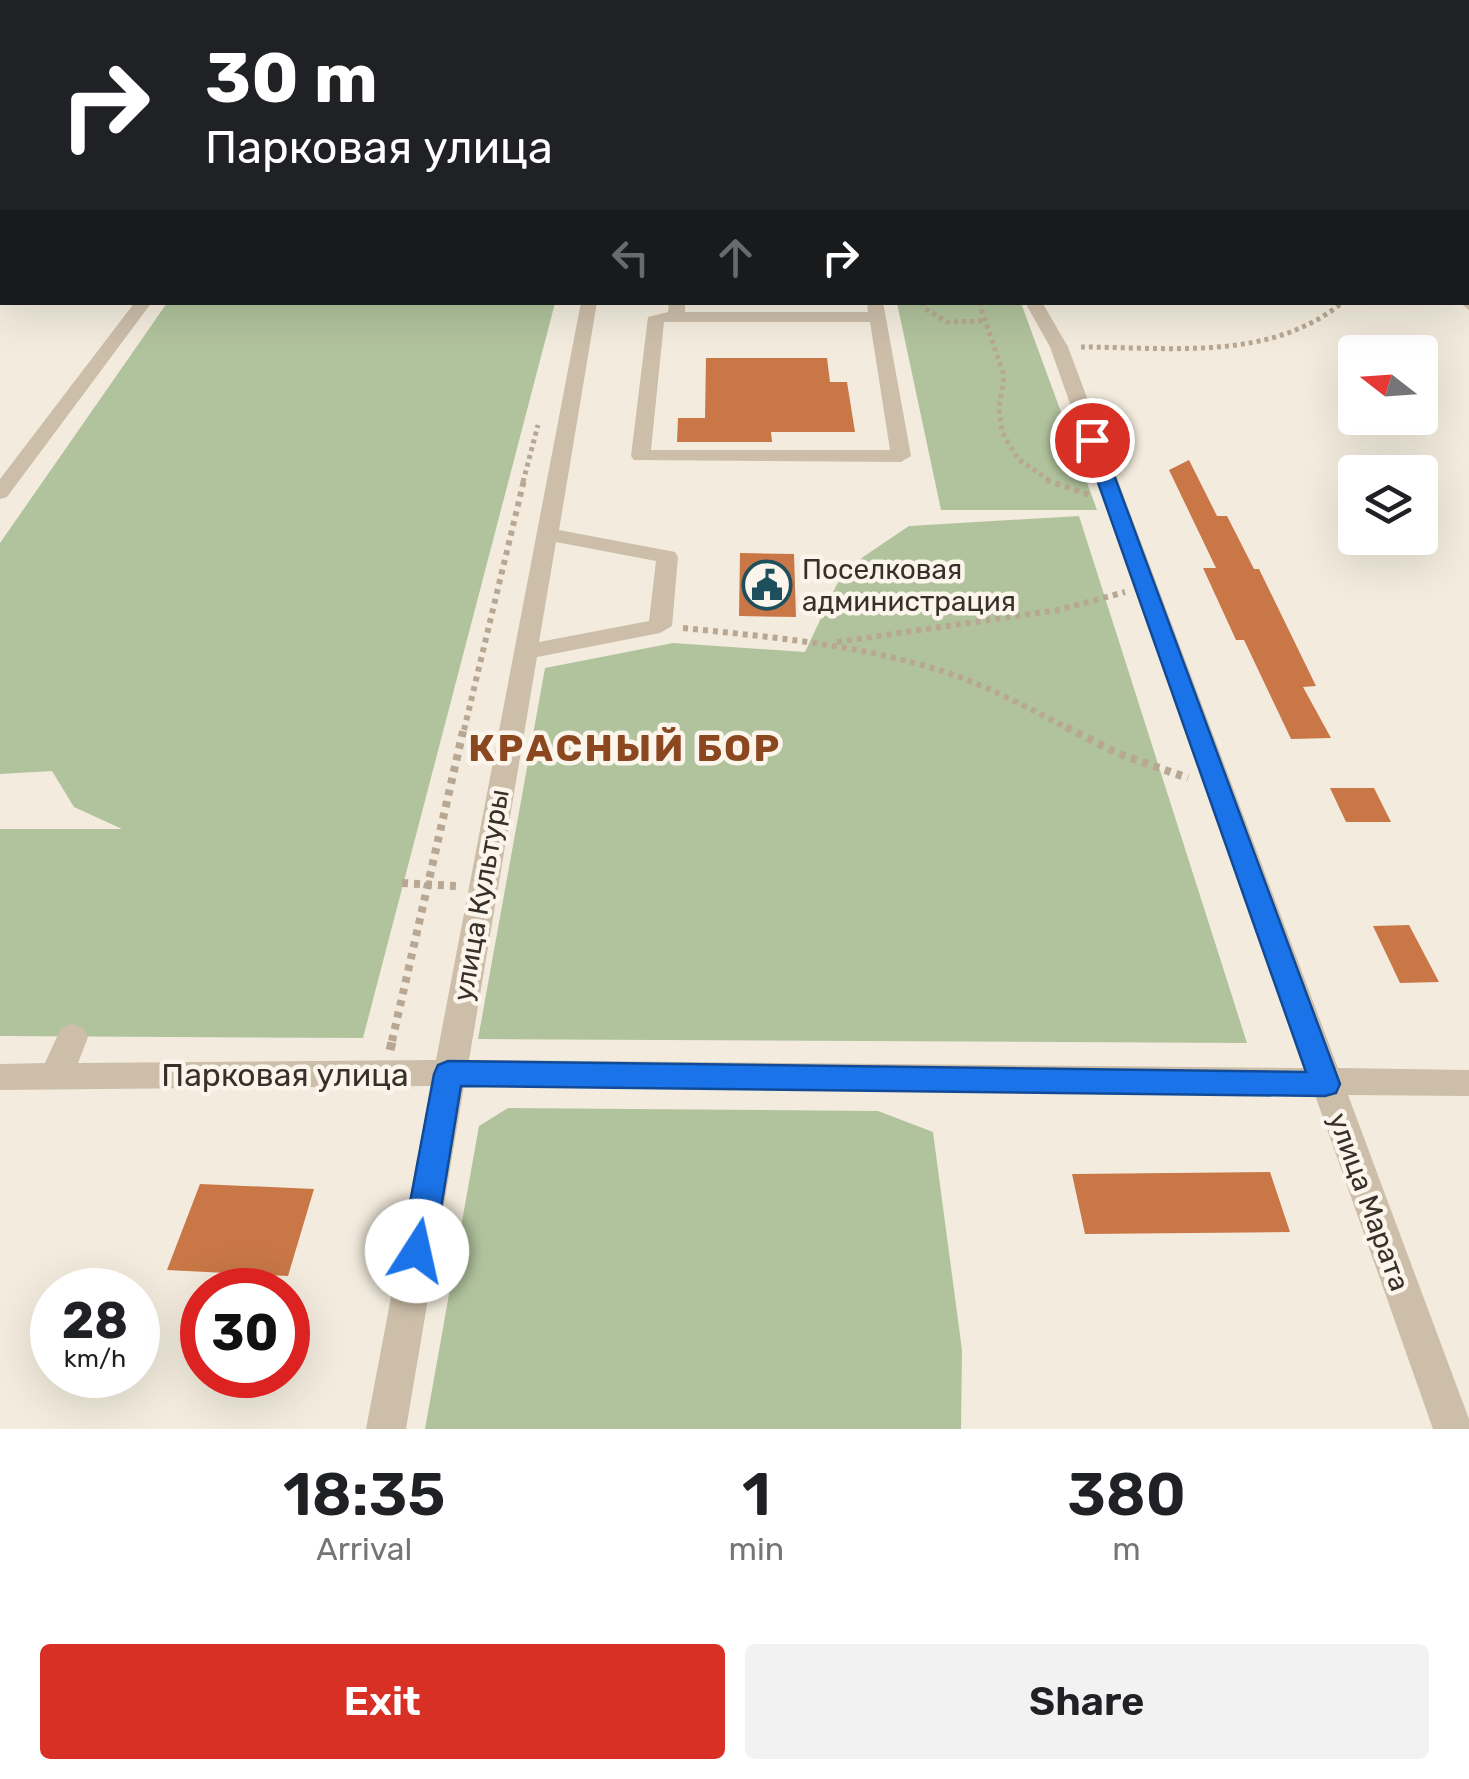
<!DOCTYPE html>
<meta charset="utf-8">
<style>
body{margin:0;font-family:Rubik,sans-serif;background:#f2f2f2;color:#202124;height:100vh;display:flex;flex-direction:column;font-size:38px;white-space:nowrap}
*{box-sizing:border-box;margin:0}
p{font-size:32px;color:#757577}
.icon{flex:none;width:55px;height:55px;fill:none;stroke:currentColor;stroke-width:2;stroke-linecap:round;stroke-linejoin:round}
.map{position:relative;height:1429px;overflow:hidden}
.side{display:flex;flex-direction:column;background:#fff;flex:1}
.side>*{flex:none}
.banner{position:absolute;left:0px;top:0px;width:1470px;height:305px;box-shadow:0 10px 40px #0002;background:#202124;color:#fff;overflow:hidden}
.needle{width:65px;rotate:287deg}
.controls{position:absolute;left:1338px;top:335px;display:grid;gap:20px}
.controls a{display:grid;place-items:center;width:100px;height:100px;border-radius:10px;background:#fff;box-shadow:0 10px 40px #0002;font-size:50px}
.speed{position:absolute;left:30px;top:1268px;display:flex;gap:20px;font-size:50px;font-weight:700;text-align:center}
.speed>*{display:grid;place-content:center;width:130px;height:130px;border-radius:50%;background:#fff;box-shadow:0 10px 40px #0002;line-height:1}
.speed small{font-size:25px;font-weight:400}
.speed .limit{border:15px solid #d22;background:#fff;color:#111}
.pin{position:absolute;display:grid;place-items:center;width:85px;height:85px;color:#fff;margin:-42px;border:5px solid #fff;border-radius:50%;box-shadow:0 2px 10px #0007}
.me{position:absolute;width:110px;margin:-55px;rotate:10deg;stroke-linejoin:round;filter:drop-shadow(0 0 8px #0008)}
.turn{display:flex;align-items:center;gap:35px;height:210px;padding:0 40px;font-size:45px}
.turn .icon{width:130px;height:130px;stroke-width:2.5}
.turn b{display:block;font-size:70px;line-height:85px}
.lanes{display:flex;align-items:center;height:95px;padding:0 40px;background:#0003;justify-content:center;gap:50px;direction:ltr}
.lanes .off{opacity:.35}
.eta{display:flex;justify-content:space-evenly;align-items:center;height:170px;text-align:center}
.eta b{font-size:60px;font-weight:600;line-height:70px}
.primary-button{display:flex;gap:20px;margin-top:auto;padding:20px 40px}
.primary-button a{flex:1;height:115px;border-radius:10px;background:#d93025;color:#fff;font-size:40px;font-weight:600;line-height:115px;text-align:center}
.primary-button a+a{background:#f2f2f2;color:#202124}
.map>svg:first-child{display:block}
.green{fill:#b1c39d}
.building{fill:#c97746}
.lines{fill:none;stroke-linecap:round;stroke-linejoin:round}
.path-far3{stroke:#b8a893;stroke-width:5;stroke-dasharray:4 4;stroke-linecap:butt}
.path-far2{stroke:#b8a893;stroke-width:6;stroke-dasharray:5 5;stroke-linecap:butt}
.path-far1{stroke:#b8a893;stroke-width:8;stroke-dasharray:6 6;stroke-linecap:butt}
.path{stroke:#b8a893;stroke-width:9;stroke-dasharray:8 8;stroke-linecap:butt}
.minor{fill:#ccbea9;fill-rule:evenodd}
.route{fill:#1a73e8;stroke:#114b97;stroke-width:2.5}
.labels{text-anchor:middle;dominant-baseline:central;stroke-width:9;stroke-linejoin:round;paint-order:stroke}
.poi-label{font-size:28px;fill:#393029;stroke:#fbf5eb;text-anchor:start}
.street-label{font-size:28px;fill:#393029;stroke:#fbf5eb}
.near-street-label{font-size:32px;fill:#393029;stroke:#fbf5eb}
.district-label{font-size:38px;font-weight:bold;letter-spacing:2.5px;fill:#8b4720;stroke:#fbf5eb}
</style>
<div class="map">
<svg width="1469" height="1429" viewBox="0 0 1469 1429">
<rect width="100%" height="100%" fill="#f3ecde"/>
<!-- green -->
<path class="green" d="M167 303H555L363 1038 0 1036V829H122L74 807 52 771 0 774V543Z
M897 303H1021L1097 510H941Z
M1079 516 1247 1043 478 1039 545 668 673 643 805 652 837 584 863 557 909 526Z
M508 1108 878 1111 933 1132 962 1350 961 1429H425L479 1126Z"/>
<!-- building -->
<path class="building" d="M706 358H827L830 382H847L855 432H771L772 442H677L678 418H705Z
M1189 460 1217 516H1227L1254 569H1259L1316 686 1303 687 1331 738 1291 739 1244 640H1236L1203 568H1216L1169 470Z
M740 553 794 554 796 617 739 616Z
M1330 788H1374L1391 822H1346Z
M1409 925 1439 982 1400 983 1373 926Z
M1270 1172 1290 1232 1085 1234 1072 1174Z
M200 1184 314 1189 288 1276 167 1270Z"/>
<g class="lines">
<!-- path-far3 -->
<path class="path-far3" d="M923 302 924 308 947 322 986 321
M979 302 1004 376 999 409 1002 432 1018 459 1052 482
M1081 347C1170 347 1270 362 1343 302
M523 482 538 425"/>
<!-- path-far2 -->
<path class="path-far2" d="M1046 480 1089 495
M683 628C770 637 855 644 939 670 985 684 1028 708 1071 730
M837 642 1058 610 1125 592
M464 730 524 480"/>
<!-- path-far1 -->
<path class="path-far1" d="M1066 727 1119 754 1188 778
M402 883 456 886
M392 1041 464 727"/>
<!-- path -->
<path class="path" d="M390 1050 393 1038"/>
<!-- minor -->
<path class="minor" d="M1181 0H1192L1193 2H1183Z
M1468 18H1469V24H1468Z
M2 134V143L0 144V135Z
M0 281H2V291H0Z
M1468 297 1469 298V310L1459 302H1468Z
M135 302H152L7 497 0 499V479Z
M581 302H597L559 530 675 552 678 557 672 626 660 633 537 657 469 1060 1305 1068 1050 347 1025 302H1042L1068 347 1338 1068 1469 1070V1096L1348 1095 1469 1419V1429H1433L1315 1095 464 1086 406 1429H366L431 1086 0 1090V1064L45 1063 61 1028 72 1024 83 1028 88 1037 78 1063 436 1060ZM556 542 656 561 649 621 539 642Z
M669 302H685V312H868L867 302H883L911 456 901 462 634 460 631 456 648 317 668 312ZM664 322H870L890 450H651Z"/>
</g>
<!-- route -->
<path class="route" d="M1092 435 1101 440 1340 1084 1336 1093 1325 1096 461 1086 434 1251 429 1262 417 1266 406 1262 401 1251 434 1074 438 1065 448 1061 1306 1072 1083 440Z"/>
<!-- icons -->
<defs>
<g id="civic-ring" transform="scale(2.5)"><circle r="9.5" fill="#fbf5eb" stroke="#1d505c" stroke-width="1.5"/><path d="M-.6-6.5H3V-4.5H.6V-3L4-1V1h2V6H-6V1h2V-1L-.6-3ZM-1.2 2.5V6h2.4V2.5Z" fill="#1d505c"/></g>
</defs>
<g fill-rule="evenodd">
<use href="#civic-ring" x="767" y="585"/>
</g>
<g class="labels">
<!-- poi labels -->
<g class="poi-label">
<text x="802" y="569">Поселковая<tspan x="802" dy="32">администрация</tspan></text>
</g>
<!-- street labels -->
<g class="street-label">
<text transform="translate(481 895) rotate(-80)">улица Культуры</text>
<text transform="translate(1369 1202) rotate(70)">улица Марата</text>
</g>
<!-- near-street labels -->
<g class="near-street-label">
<text x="285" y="1075">Парковая улица</text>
</g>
<!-- district labels -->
<g class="district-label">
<text x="625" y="748">КРАСНЫЙ БОР</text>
</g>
</g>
</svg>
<div class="controls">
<a><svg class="needle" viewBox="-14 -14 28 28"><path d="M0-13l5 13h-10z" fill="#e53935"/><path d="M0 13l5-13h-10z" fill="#757577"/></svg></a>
<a><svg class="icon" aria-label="layers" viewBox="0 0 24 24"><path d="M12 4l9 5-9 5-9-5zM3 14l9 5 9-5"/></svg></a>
</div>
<div class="speed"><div>28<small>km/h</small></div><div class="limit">30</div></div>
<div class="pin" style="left:1092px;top:440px;background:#d93025"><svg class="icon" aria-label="arrive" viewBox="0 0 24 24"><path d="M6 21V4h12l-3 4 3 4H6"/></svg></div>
<svg class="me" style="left:417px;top:1251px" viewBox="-20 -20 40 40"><circle r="19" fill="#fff"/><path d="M0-13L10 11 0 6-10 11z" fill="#1a73e8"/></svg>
<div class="banner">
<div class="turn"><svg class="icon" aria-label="right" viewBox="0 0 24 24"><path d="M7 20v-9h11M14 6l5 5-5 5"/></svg><div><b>30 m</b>Парковая улица</div></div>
<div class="lanes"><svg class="icon off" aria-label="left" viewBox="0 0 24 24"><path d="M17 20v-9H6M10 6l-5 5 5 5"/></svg><svg class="icon off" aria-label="ahead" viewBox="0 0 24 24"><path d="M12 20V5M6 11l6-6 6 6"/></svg><svg class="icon" aria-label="right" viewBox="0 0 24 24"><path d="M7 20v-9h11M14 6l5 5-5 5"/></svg></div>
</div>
</div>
<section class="side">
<div class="eta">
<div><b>18:35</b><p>Arrival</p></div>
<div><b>1</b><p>min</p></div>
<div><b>380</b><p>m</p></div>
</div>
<div class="primary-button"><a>Exit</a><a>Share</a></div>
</section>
